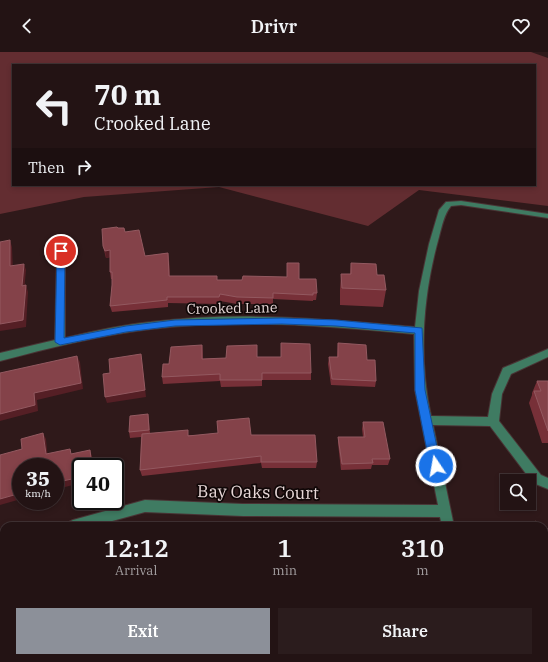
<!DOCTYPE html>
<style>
body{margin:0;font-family:"IBM Plex Serif",serif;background:#2b1c1d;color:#f1f3f6;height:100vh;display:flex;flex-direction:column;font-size:15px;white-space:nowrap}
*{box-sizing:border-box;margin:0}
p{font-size:13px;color:#a39ea0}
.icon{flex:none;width:22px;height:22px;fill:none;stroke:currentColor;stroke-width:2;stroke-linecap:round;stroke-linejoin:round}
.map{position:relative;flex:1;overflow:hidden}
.details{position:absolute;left:0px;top:470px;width:548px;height:140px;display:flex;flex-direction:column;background:#231314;border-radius:12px 12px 0 0;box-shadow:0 2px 6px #0003,0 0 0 1px #403234}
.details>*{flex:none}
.banner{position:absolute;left:12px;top:12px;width:524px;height:122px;border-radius:0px;box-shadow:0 2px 6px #0003,0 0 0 1px #403234;background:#231314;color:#f1f3f6;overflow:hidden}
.controls{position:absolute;left:500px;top:422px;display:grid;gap:8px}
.controls a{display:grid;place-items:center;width:36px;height:36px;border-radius:0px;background:#231314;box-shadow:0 2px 6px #0003,0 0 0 1px #403234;font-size:20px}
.speed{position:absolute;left:12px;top:406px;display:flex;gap:8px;font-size:20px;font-weight:700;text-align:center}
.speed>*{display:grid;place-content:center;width:52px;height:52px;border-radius:50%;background:#231314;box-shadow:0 2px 6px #0003,0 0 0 1px #403234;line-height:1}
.speed small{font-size:10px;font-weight:400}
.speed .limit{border:2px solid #111;border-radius:6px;background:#fff;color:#111}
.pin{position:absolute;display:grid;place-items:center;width:34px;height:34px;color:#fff;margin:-17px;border:2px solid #fff;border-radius:50%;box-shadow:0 1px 4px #0007}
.me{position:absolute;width:44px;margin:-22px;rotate:348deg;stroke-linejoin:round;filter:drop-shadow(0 0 3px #0008)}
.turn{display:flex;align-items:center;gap:14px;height:84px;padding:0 16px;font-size:18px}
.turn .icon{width:52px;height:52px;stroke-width:2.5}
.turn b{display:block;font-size:28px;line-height:34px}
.then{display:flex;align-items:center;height:38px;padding:0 16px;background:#0003;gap:8px;font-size:15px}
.eta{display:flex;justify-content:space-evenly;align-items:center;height:68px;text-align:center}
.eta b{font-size:24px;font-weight:600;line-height:28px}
.cta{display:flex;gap:8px;margin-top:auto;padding:8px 16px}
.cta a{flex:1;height:46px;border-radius:0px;background:#8c9099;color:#fff;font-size:16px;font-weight:600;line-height:46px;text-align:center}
.cta a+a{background:#2b1c1d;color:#f1f3f6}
header{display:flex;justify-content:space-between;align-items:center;height:52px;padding:0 16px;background:#231314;font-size:18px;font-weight:600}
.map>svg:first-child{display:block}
.green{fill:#632d31;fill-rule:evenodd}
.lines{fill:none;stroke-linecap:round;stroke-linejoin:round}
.minor-casing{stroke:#493435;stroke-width:2}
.minor{fill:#3f7b62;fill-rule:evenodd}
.wall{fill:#773038}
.shaded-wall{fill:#551f25}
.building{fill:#844249;stroke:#935960}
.route{fill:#1a73e8;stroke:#114b97}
.labels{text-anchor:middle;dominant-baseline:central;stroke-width:3.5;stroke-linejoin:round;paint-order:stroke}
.street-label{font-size:14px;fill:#e8d8d8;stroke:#100707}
.near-street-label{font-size:17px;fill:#e8d8d8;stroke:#100707}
</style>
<header><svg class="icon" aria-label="back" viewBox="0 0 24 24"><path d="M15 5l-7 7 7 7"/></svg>Drivr<svg class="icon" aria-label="heart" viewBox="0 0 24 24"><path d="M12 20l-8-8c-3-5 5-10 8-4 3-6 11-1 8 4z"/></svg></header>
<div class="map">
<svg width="548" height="610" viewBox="0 0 548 610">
<rect width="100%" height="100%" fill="#2f191a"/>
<!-- green -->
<path class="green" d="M0 0H531L548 6V154L419 138 368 174 219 135 84 145 0 162ZM13 13H535V133H13Z"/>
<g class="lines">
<!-- minor casing -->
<g class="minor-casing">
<path id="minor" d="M461 149 548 162V166L461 153 451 154C444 162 442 174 439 185 423 242 418 305 431 364L488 365 492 342 503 316 548 297V305L511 322 502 342 499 369 541 423 548 426V437L533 431 490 374 433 373 454 474H442L440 465 243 464 145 460 94 474H67L69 470 73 468 145 448 243 452 438 453 415 338 414 282C327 274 238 266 151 277 100 283 50 296 0 309V301L55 288 57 199 61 196 65 199V286C94 279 122 273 151 270 238 259 328 267 415 275L419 239 429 192 439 158 446 150Z
M4 488V500L0 501V489Z
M470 606H484L485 610H471Z"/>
</g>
<!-- minor -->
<use href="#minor" class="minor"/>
</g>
<!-- wall -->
<path class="wall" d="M125 180 145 204 168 201 169 208 170 224H217V228H242L299 227 317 241 316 248H313V249L273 247V252H237L220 249V252L168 251V255L112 260 110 254 112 233V227H111L110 220V205L106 206 103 194Z
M351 211 377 223 386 238 383 255 340 253V238L341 222H350Z
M338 291 367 308 376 329 375 335 331 333 328 312 329 305H337Z
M203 300V307L257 305 311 321V328H262V334L221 335 220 329 163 332 162 325 169 312Z
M548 328V391H542L529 351 532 343V341L537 329H548Z
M148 362 149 369 150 381 189 383H251L317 410 316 416H262L261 411 142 424 140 418 141 385 130 386 129 380Z
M363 370 390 407 388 413H372L371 417 341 418 338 391V385H363L362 377Z
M544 475 548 477V500L544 498Z"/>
<!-- shaded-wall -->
<path class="shaded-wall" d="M10 188 12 195 13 220 10 214Z
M110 198 112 205 106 206 105 199Z
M168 201 169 208 170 230 169 224Z
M24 212 26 218 24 240 22 234Z
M26 233 28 240 26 275 0 279V272Z
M202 293 203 300 202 314Z
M141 302 142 309 146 345 107 351 105 345Z
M77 304 80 310 83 337 37 348 38 359 0 369V362L34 341Z
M43 381 46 387 48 408 46 402Z
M90 398 92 404 94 415H92Z
M81 425V431L61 436 60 433 55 434V427L58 426Z
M21 441V447L0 453V447Z
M4 582V588L0 589V583Z"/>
<!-- building -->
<path class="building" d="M117 175 118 176H124L125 180 139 178 145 204 168 201 169 224H217V228H242L243 224 287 225V211H299V227H316L317 241H313V243L273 241V246L237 245 220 242 219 245H167V248L110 254 112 233V220H110V198L105 199 103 194 102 177Z
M10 188V214L24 212 22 234 26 233 23 268 0 272V190Z
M351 211 376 212 377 223H384L386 238 342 236 341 222H351Z
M281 291 310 292 311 321H262V328H220V322L162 325 163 312H169L171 295 202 293V307L226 306 227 294 257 293V305H281Z
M338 291 366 293 367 308H375L376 329 332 327 329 305H338Z
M141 302 145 338 105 345 103 322 110 321 109 307Z
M77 304 81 331 34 341 35 353 0 362V321Z
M537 329H548V379L534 339H541Z
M148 362 149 378 129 380 130 364Z
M249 366 251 383H315L317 410H261V404L140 418 142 382 188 378V384L218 381 217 369Z
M363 370H383L390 407H372L373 411 342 412 338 385H365Z
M43 381 46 402 70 397 71 402 90 398 92 415H81V425L58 430V426L55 427V415H21V441L0 447V403L22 397 21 387Z
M535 469 543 474H532Z
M544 475 548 477V493L544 490Z
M4 522V582L0 583V524Z
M154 606H226V610H153Z
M279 606H357V610H279Z"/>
<!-- route -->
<path class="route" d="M61 196 65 199 64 286 126 274 175 268 282 266 336 268 422 276 425 338 441 414 440 417 436 418 432 417 430 414 415 338V281L336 274 282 272 175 274 126 280 60 293 55 290 57 199Z"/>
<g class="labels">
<!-- street labels -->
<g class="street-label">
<text transform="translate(232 256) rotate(-1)">Crooked Lane</text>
</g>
<!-- near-street labels -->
<g class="near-street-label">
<text transform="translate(258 440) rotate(1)">Bay Oaks Court</text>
</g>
</g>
</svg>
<div class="controls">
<a><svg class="icon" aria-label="search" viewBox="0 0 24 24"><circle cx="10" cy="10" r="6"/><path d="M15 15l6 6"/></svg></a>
</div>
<div class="speed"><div>35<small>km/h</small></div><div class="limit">40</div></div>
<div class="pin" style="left:61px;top:199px;background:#d93025"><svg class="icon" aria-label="arrive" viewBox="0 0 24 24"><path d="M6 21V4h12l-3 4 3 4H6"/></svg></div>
<svg class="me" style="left:436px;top:414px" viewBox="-20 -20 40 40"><circle r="17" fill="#1a73e8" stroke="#fff" stroke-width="3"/><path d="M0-11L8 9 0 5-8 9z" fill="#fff"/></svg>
<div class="banner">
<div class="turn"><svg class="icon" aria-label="left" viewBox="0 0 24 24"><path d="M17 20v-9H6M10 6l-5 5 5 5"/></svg><div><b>70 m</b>Crooked Lane</div></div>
<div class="then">Then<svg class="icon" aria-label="right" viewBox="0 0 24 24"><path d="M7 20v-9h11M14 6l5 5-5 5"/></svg></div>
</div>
<section class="details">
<div class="eta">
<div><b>12:12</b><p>Arrival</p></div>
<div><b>1</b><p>min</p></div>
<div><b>310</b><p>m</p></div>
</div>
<div class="cta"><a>Exit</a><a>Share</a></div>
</section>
</div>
